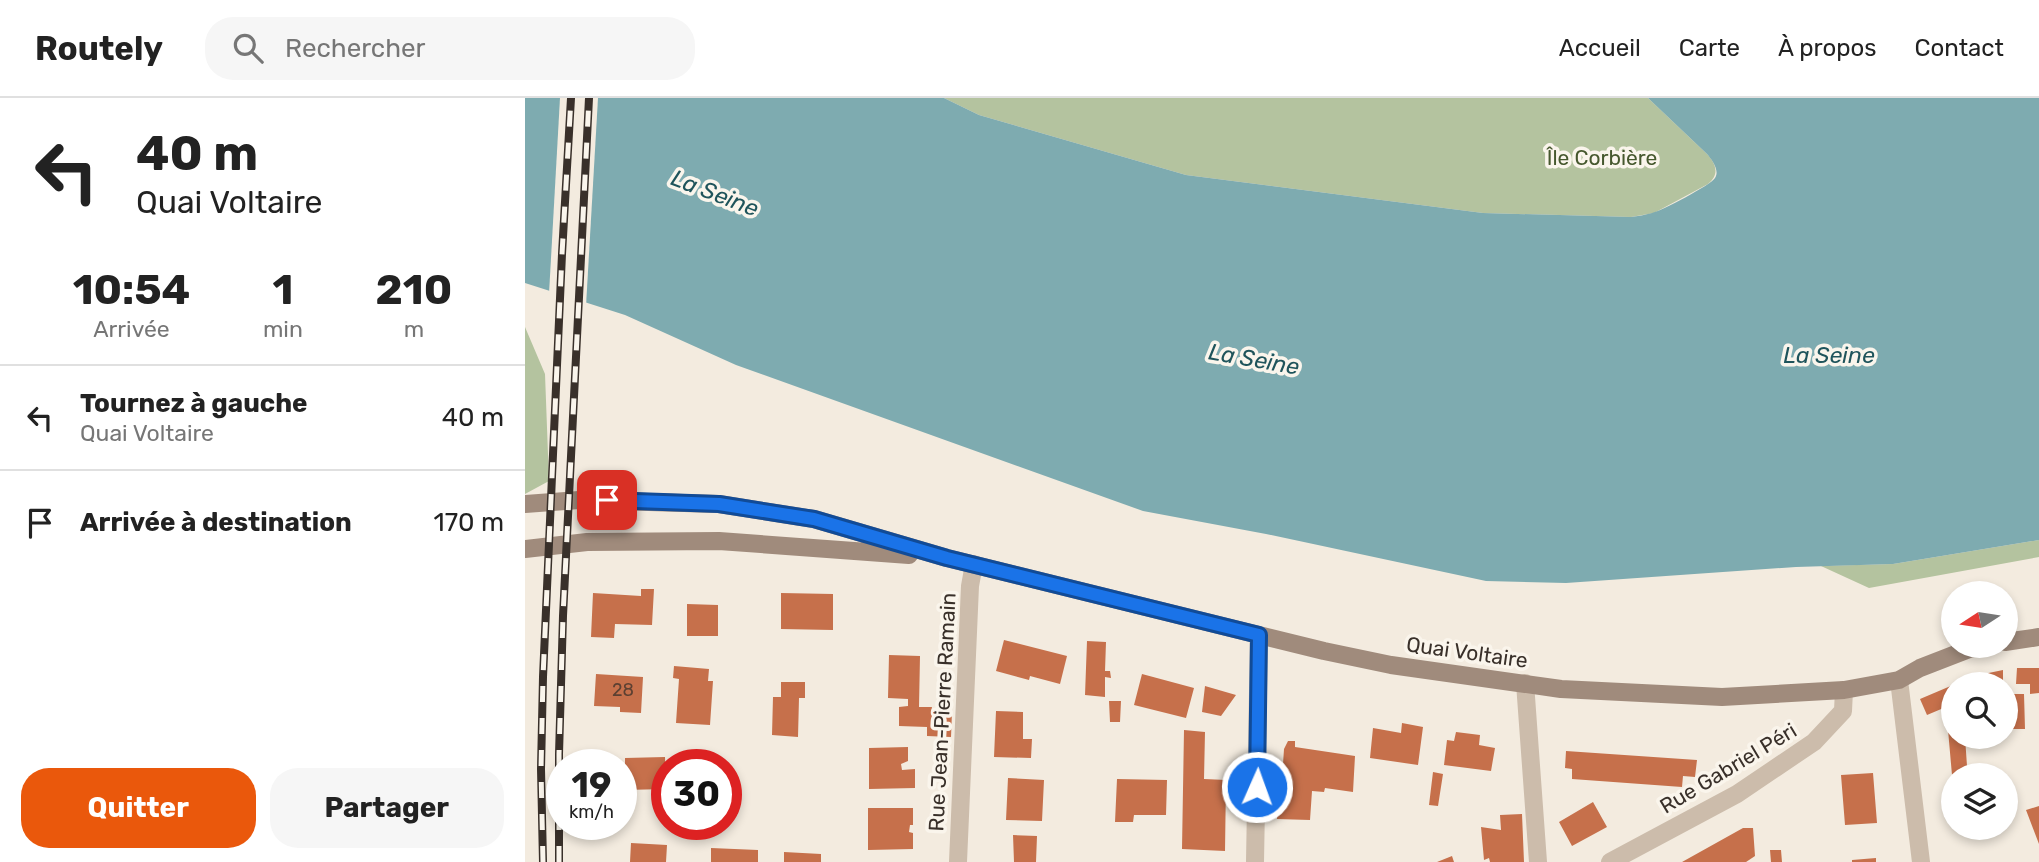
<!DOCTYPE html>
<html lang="fr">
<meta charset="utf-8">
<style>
body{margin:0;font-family:Rubik,sans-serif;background:#f6f6f6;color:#222;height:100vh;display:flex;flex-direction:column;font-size:26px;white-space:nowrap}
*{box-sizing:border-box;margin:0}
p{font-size:23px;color:#767676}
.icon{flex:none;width:38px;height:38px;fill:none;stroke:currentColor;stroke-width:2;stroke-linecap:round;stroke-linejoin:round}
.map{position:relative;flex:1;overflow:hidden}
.sheet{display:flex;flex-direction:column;background:#fff;width:525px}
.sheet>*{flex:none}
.guide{background:#fff;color:#222;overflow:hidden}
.needle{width:46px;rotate:258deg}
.fabs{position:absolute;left:1416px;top:483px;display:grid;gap:14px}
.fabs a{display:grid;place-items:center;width:77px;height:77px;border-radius:50%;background:#fff;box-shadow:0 4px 10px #0003;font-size:35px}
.speed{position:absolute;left:21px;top:651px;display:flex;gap:14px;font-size:35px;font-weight:700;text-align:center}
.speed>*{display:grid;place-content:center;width:91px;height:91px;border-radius:50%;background:#fff;box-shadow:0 4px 10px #0003;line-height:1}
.speed small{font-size:18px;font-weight:400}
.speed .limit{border:10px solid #d22;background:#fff;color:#111}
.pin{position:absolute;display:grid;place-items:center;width:60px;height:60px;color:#fff;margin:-30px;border-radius:14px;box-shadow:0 4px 10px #0006}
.me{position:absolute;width:77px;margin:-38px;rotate:2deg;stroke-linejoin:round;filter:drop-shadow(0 0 5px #0008)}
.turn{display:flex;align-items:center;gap:24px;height:147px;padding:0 21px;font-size:32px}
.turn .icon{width:91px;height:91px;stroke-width:2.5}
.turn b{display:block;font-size:49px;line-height:60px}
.eta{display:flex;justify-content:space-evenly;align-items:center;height:119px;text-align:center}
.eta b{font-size:42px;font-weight:700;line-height:49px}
.cta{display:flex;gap:14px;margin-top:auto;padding:14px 21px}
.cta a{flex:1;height:80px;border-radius:28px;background:#ea580c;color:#fff;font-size:28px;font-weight:700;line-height:80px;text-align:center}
.cta a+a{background:#f6f6f6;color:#222}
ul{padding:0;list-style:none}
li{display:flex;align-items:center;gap:21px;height:105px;padding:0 21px;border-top:2px solid #e0e0e0}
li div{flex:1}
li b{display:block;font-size:26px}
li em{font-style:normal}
header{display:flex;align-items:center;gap:42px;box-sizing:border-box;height:98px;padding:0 35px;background:#fff;border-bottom:2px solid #e0e0e0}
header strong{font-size:33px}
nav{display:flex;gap:38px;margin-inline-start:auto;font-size:24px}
.search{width:490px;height:63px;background:#f6f6f6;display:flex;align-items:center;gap:18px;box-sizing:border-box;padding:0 24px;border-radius:28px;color:#767676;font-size:26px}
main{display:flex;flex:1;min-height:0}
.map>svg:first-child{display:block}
.green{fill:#b4c39f}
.water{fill:#7eabb0}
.pier{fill:#f3ebdf}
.building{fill:#c6704b}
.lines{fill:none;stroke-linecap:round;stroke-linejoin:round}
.minor{stroke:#ccbcab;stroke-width:18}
.secondary{stroke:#a08b7c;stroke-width:18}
.rail-casing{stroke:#39302a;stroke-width:8}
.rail{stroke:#faf5ec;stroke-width:5;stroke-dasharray:16;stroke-linecap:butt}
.route-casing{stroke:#114b97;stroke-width:18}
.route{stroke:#1a73e8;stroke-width:12}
.labels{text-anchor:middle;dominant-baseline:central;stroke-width:7;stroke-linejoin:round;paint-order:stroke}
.number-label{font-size:18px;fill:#5c4032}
.park-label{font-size:21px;fill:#46582e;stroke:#faf5ec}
.street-label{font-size:21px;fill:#39302a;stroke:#faf5ec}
.water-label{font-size:23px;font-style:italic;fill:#1f545b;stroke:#faf5ec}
</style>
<header>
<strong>Routely</strong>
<div class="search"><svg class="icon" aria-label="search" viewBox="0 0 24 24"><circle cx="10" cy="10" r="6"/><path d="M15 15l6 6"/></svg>Rechercher</div>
<nav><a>Accueil</a><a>Carte</a><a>À propos</a><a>Contact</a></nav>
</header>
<main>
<section class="sheet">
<div class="guide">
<div class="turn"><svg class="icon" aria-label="left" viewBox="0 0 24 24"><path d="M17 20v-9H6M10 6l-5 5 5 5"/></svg><div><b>40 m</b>Quai Voltaire</div></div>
</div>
<div class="eta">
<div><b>10:54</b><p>Arrivée</p></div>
<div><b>1</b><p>min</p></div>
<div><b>210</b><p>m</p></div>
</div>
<ul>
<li><svg class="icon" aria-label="left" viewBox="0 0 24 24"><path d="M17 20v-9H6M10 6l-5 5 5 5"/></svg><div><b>Tournez à gauche</b><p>Quai Voltaire</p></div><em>40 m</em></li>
<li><svg class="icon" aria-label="arrive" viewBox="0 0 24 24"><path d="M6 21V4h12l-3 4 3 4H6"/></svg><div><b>Arrivée à destination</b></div><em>170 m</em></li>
</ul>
<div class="cta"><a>Quitter</a><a>Partager</a></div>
</section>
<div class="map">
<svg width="1514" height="764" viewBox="0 0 1514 764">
<rect width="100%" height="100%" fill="#f3ebdf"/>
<!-- green -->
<path class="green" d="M419 0H1123L1182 56C1191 66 1195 76 1183 86L1129 115 1106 119 958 115 661 77 454 17Z
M0 229 20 276 24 383 0 396Z
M1514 442V459L1344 490 1296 468 1368 466Z"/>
<!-- water -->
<path class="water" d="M0 0H419L454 17 661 77 958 115 1106 119C1113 118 1120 117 1127 115 1136 113 1186 87 1190 80 1195 72 1187 62 1182 56L1123 0H1514V442L1368 466 1271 469 1041 485 961 483 741 436 618 413 211 267 100 217 0 185Z"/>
<!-- pier -->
<path class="pier" d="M35 0H73L61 208 24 196Z"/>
<!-- building -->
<path class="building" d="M116 491H129L127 527 90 526 89 540 66 539 68 495 116 498Z
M256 495 308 496V532L256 531Z
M162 506 193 507V538H162Z
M479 542 542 558 535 586 505 578 504 582 471 573Z
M562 543 581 544 580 573H585L586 580 580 579V599L560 597Z
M364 557 395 558 394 609H407L406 614H427L426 639 402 638V629L374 628V609L383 608V601L363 600Z
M149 568 184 571 183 583H188L185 627 151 625 154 581 148 580Z
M1492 570H1514V595L1505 596V586H1491Z
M1478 572V586H1429L1449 578Z
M71 576 118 579 116 615 95 614V609L69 608Z
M617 576 669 590 661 620 609 607Z
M256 584H280V600H274L273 639 247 637 248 599H256Z
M1428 587V639H1440L1442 668H1452L1453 677H1427L1421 609 1402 617 1395 601Z
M680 588 711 597 696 618 677 614Z
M1480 596H1499L1500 631H1480Z
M584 603H596L595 624H585Z
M471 613 498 614V641H507L506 660 469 659Z
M877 625 898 629 893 667 845 660 848 630 876 635Z
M659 632 680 634 679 681 701 682 700 753 657 751Z
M931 634 955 637 954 647 970 650 966 673 919 667 922 642 929 643Z
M763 643H770V649L830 658 828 694 800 690 799 694 787 693 785 722 752 721 753 679 750 678V665L758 666 759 651Z
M383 649V663L376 666 377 672 390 671V690L344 691V650Z
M1041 653 1172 662 1170 679 1158 678 1157 689 1047 681V671L1040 670Z
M140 659 141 691 100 692V660Z
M908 674 918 676 913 708 904 707Z
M1348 675 1352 725 1320 727 1316 677Z
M483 680 519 682 517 723 481 722Z
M592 681 642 682 641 717H609L608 724H590Z
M201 683 215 684 213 716H201Z
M1068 704 1082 729 1047 748 1034 724Z
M1514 708V746L1501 712Z
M343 710H388V727H385L384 734 388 735V751L343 752Z
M997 716 999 764H965L964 760 959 762 956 729 976 732 975 717Z
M1218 730H1228L1230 758 1221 764H1157Z
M488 737 512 738 511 764H489Z
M106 745 142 747 141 764H105Z
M186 750 233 752V764H186Z
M1245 752H1256L1257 764H1246Z
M259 754 296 756V764H259Z
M927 758 929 764H912Z
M1351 760V764H1327V762Z"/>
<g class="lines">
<!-- minor -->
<path class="minor" d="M1374 582 1396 764
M1000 585 1013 764
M433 764 445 488 449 466
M730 764 734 537
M1085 764 1212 696 1289 644 1318 613 1319 592"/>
<!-- secondary -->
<path class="secondary" d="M0 406 54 402 194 406 289 421 422 460 799 553 866 567 1036 591 1197 599 1319 592 1374 582 1395 570 1444 551 1461 548
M0 451 62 444 194 443 384 457
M1480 544 1514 539"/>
<!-- rail casing -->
<g class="rail-casing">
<path id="rail" d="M18 764 16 671 18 579 37 156 46 0
M34 764V656L38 518 64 0"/>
</g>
<!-- rail -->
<use href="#rail" class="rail"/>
</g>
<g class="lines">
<!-- route casing -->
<g class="route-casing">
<path id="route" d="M82 402 194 406 289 421 422 460 734 537 732 689"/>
</g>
<!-- route -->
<use href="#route" class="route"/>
</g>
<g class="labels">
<!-- number labels -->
<g class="number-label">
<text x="98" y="592">28</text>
</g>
<!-- park labels -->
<g class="park-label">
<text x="1077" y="59">Île Corbière</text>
</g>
<!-- street labels -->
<g class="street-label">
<text transform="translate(942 554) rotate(8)">Quai Voltaire</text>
<text transform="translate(417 614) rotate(-87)">Rue Jean-Pierre Ramain</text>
<text transform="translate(1203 670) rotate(-31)">Rue Gabriel Péri</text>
</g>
<!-- water labels -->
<g class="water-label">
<text transform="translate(190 95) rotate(21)">La Seine</text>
<text x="1304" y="257">La Seine</text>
<text transform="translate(729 261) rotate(10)">La Seine</text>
</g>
</g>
</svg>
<div class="fabs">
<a><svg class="needle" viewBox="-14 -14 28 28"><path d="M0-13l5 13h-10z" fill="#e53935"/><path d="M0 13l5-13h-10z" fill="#767676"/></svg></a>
<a><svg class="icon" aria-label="search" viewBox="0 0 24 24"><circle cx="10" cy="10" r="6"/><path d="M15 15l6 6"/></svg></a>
<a><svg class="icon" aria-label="layers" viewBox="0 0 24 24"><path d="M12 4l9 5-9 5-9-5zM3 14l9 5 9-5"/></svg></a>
</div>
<div class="speed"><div>19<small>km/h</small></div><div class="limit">30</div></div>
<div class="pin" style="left:82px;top:402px;background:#d93025"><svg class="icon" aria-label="arrive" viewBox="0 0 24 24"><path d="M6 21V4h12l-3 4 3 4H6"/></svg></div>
<svg class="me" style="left:732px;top:689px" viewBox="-20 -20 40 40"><circle r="17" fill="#1a73e8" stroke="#fff" stroke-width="3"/><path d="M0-11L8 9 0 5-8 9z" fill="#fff"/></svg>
</div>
</main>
